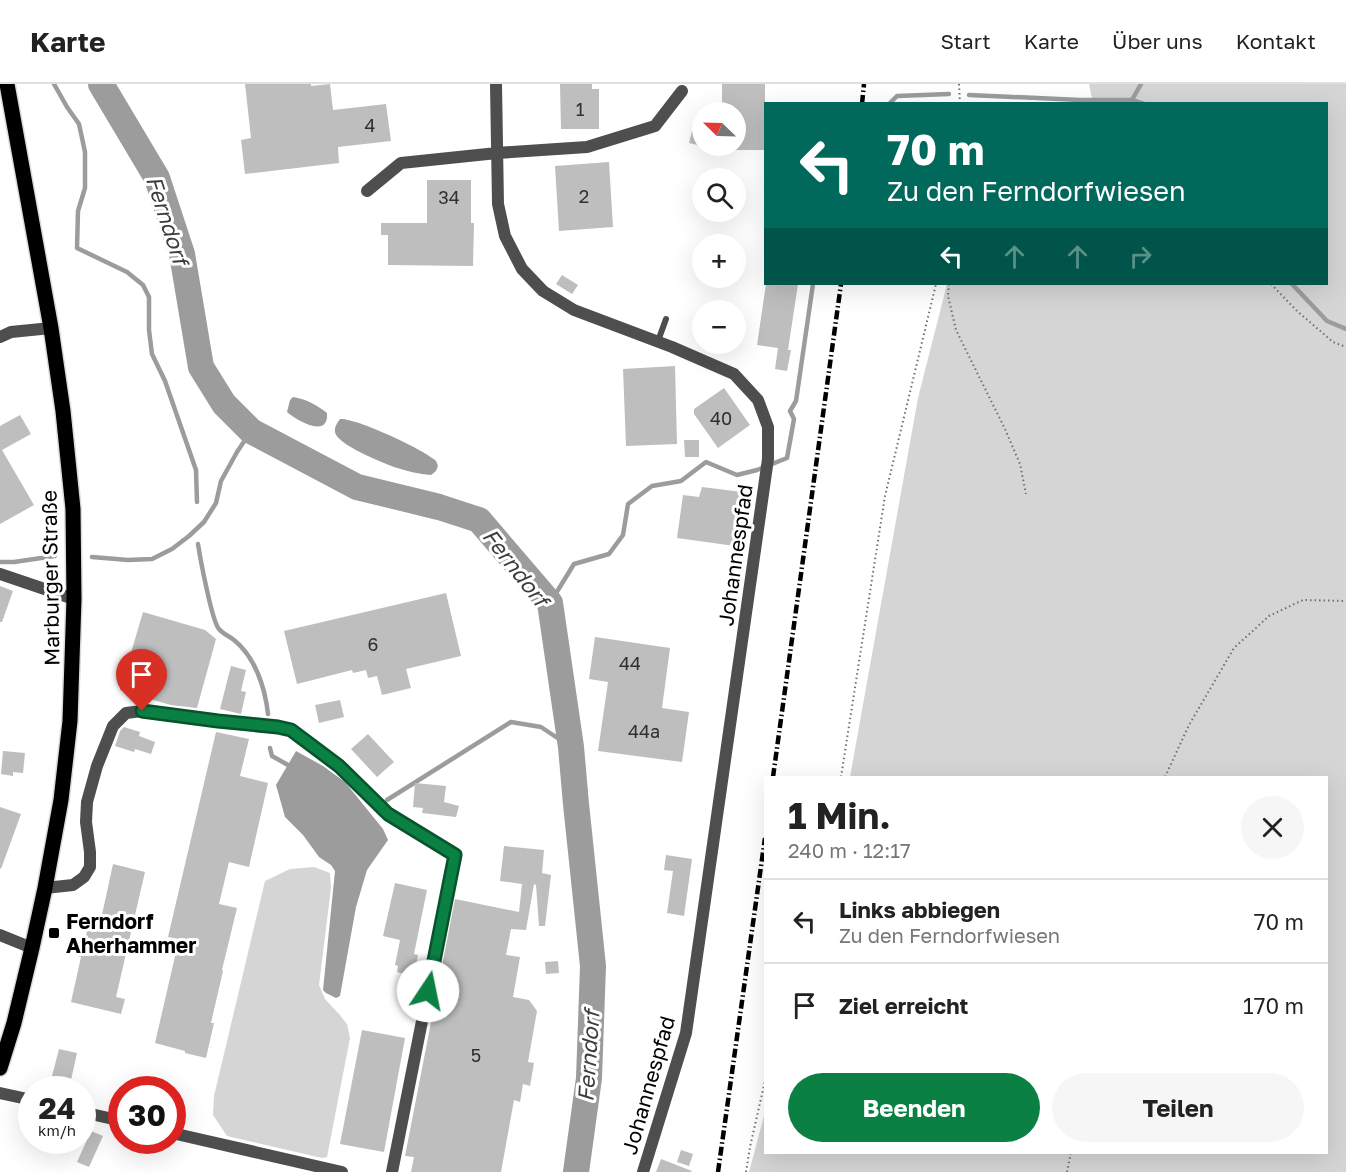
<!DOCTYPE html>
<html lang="de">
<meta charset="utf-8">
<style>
body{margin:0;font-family:"Golos Text",sans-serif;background:#f6f6f6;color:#222;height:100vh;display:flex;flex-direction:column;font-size:22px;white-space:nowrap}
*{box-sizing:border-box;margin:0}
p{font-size:20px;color:#767676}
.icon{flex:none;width:33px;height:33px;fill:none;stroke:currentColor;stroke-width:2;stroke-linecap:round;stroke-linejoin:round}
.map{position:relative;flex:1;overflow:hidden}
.panel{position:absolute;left:764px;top:692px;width:564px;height:378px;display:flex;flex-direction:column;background:#fff;border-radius:0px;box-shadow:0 6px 24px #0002}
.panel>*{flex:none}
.banner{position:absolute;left:764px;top:18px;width:564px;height:183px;border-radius:0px;box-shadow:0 6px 24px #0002;background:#00695c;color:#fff;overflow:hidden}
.needle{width:39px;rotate:293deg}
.controls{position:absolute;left:692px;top:18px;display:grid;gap:12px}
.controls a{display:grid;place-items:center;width:54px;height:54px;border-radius:50%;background:#fff;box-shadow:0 6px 24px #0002;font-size:30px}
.speed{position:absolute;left:18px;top:992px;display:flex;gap:12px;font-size:30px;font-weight:700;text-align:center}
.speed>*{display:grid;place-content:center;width:78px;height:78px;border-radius:50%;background:#fff;box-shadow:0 6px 24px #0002;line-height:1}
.speed small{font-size:15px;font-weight:400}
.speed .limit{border:9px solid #d22;background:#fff;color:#111}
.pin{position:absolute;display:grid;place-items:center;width:51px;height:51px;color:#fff;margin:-62px -26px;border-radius:50% 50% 50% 0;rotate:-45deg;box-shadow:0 0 6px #0007}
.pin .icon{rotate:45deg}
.me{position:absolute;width:66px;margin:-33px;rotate:11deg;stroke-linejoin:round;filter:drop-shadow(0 0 4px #0008)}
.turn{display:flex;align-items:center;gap:21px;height:126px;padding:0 24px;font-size:27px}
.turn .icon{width:78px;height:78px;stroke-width:2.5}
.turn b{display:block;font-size:42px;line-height:51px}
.lanes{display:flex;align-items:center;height:57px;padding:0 24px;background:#0003;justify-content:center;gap:30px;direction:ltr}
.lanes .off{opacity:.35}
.round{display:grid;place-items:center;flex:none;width:63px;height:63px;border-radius:32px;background:#f6f6f6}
.headline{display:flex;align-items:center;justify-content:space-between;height:102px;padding:0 24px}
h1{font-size:36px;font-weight:700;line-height:45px}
.button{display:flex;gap:12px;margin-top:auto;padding:12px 24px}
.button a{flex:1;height:69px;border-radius:36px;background:#0b8043;color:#fff;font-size:24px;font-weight:700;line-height:69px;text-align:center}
.button a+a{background:#f6f6f6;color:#222}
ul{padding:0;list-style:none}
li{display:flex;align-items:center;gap:18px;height:84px;padding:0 24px;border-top:2px solid #e0e0e0}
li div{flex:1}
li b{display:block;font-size:22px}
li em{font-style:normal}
header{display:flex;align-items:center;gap:36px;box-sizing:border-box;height:84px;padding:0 30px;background:#fff;border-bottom:2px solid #e0e0e0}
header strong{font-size:28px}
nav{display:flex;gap:33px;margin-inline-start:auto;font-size:21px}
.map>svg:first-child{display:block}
.green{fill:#d5d5d5}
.water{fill:#9c9c9c}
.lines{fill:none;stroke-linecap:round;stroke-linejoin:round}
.stream{stroke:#9c9c9c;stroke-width:4.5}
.river{stroke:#9c9c9c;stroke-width:26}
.building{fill:#bebebe}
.primary-casing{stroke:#dbdbdb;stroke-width:18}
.path{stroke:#707070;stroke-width:2;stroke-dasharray:1.5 3;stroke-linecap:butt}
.lane{stroke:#4e4e4e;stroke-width:6}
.street{stroke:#4e4e4e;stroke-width:12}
.primary{stroke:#000;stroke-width:15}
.rail{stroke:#000;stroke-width:4.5;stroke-dasharray:9 3 1.5 3;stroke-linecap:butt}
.route-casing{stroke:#07532c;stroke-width:15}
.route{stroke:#0b8043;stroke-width:10}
.poi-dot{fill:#000;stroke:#fff;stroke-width:2}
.labels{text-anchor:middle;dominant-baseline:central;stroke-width:6;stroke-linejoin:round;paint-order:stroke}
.number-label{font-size:18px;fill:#303030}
.street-label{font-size:21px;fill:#000;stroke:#fff}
.poi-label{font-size:21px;font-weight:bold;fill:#000;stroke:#fff;text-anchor:start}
.water-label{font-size:22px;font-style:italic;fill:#3d3d3d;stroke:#fff}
</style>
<header>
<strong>Karte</strong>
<nav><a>Start</a><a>Karte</a><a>Über uns</a><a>Kontakt</a></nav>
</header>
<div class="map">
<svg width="1346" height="1088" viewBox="0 0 1346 1088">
<rect width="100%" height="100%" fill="#fff"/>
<!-- green -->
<path class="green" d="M1089 0H1346V1088H749L765 1028V1068H1326V693H850L918 314 947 200H1326V20L1093 19Z
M314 783 330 789 331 804 319 901 325 915 339 930 347 940 350 954 327 1073 322 1074 227 1052 213 1031 214 1012 265 797 290 785Z"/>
<!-- water -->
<path class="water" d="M293 313C306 315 317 321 327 329 329 355 297 337 287 328L290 316Z
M340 335C356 334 418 363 432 374 437 377 436 377 438 382L436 387 431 391C419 390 406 387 394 383 383 379 336 360 335 348 334 343 338 338 340 335Z
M296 667 323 682 345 698 383 745 388 756 367 786 356 823 340 912 336 914 326 909 323 906 335 787 331 781 319 773 303 751 285 733 276 701Z"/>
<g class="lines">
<!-- stream -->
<path class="stream" d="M54 0 67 23 79 40 85 68V104L78 127 77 164 127 188 143 201 149 213V246L152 270 165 297 196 386 197 418
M969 11 1080 16H1132L1141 0
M1132 16 1144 20
M889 20 897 12 949 10
M1292 200 1327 237 1346 245
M198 460C200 473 212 538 219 545 223 550 229 552 234 556 255 573 265 603 268 630
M92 473 128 476 152 475 172 465 189 452 204 438 216 419 221 397 237 368 251 347
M0 478H14L55 472
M550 519 574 480 609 470 623 451 628 420 652 402 681 397 706 378 737 391 757 386 787 374 794 335 790 327 796 317 813 200
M270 664 272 672 288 681
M387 716 511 638 541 643 571 663"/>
<!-- river -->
<path class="river" d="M101 0 157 94 182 170 201 283 224 320 251 347 357 403 439 423 479 436 550 519 571 663 576 720 593 882 589 994 576 1088"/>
</g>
<!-- building -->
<path class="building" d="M245 0H311V2L330 0 333 26 386 20 391 57 338 63 339 79 245 90 241 56 251 54Z
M560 0H592V5H599V45H561Z
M722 0H765V66H735V28H722Z
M692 47 702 49V62L689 59Z
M609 78 613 143 559 147 555 82Z
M427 96H471V139H474L473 182 388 181V151H381V139H427Z
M562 191 578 201 572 210 556 200Z
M766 200H798L788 266H791L787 287 775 285 778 264 757 261Z
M675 282 677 360 626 362 623 285Z
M724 304 750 341 718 364 694 330V325Z
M20 331 31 350 2 366 34 421 0 440V342Z
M684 356H699V373H685Z
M702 403 750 409 742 463 677 454 683 411 699 413Z
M0 502 13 507 2 538H0Z
M446 509 461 572 406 585 411 604 382 611 377 592 368 594 366 586 353 589 352 586 297 600 284 547Z
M143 528 205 546 216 555 197 624 171 621 146 614 144 619H140L131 616 133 610 120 606Z
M595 553 670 564 662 624 689 628 682 678 598 667 608 598 589 595Z
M231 582 246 586 241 607 246 608 241 630 220 625Z
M340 616 344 633 319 639 315 621Z
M124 643 140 648 139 652 155 658 151 670 135 665 134 668 115 662 120 647Z
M216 648 249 655 240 692 268 699 249 783 229 778 219 820 237 824 222 886 223 887 211 939H214L206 974 185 969V967L155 959 179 855 168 853Z
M368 650 394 678 377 693 351 665Z
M3 667 25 669 23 689 13 688V692L1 690Z
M415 699 446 702 444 718 459 722 456 733 422 729 423 724 413 723Z
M0 723 21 730 1 785 0 784Z
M504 762 544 766 542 789 551 791 545 842H539L536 801 534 800 526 846 511 845 506 871 520 873 513 913 529 916 537 927 528 978 534 979 530 1002 523 1000 520 1018 514 1016 501 1088H411L414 1073 405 1072 455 815 519 828 522 800 500 797Z
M666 771 692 775 684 832 667 829 673 787 664 786Z
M113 780 145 788 116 913 125 915 121 930 71 918 81 873 75 871 77 860 84 861 89 837 100 840Z
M395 799 427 806 414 870 418 871 414 892 397 888 398 882 395 881 400 856 383 852Z
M558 877 559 889 546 890 545 878Z
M362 946 405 954 384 1068 340 1060Z
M59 965 77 969 71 996 52 992Z
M91 1047 103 1052 89 1083 77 1078Z
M681 1066 693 1070 689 1082 677 1078Z
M661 1075 692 1087 691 1088H656Z"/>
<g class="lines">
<!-- primary casing -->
<g class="primary-casing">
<path id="primary" d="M0 984 14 939 32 864 45 804 61 716 70 637 74 515 73 425 63 327 51 244 7 0"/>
</g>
<!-- path -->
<path class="path" d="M959 0 960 20
M949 200 948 212 956 246 1005 345 1020 380 1026 410
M1271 200 1297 227 1333 258 1346 263
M841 693 885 412 936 200
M1165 693 1189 641 1234 564 1269 532 1303 516 1346 517
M746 1088 750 1063 765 997
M1067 1088 1071 1068"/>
<!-- lane -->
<path class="lane" d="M658 257 666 235"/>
<!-- street -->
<path class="street" d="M496 0 498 120 505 152 522 185 543 207 574 226 672 263 734 290 758 316 768 343V375L686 949 643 1088
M367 107 401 79 497 69 587 63 655 42 682 7
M0 253 11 248 51 244
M0 490 74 515
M45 804 73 801 84 793 90 783V768L86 738 87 718 97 682 113 642 126 629 142 627 218 637 278 643 291 646 339 683 388 730 455 771 392 1088
M0 851 32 864
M0 1009 32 1016
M82 1028 122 1037
M172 1049 342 1088"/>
<!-- primary -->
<use href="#primary" class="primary"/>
<!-- rail -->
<path class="rail" d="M862 20 864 0
M773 693 841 200
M718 1088 765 754"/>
</g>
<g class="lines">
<!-- route casing -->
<g class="route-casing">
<path id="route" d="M142 627 218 637 278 643 291 646 339 682 388 730 455 771 428 907"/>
</g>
<!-- route -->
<use href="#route" class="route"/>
</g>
<!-- markers -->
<rect class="poi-dot" x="48" y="843" width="12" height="12" rx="3"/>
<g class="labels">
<!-- number labels -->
<g class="number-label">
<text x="580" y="25">1</text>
<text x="370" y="41">4</text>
<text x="584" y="112">2</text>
<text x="449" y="113">34</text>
<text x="721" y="334">40</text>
<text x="373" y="560">6</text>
<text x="630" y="579">44</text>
<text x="644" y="647">44a</text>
<text x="476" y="971">5</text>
</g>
<!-- street labels -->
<g class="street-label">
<text transform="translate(735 471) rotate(-82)">Johannespfad</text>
<text transform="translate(50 494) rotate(-91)">Marburger Straße</text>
<text transform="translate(648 1001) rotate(-74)">Johannespfad</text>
</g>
<!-- poi labels -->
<g class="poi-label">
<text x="66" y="837">Ferndorf<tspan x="66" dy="24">Aherhammer</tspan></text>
</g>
<!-- water labels -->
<g class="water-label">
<text transform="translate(168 136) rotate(72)">Ferndorf</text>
<text transform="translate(516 483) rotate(52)">Ferndorf</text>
<text transform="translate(588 972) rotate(-86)">Ferndorf</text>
</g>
</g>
</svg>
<div class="controls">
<a><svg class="needle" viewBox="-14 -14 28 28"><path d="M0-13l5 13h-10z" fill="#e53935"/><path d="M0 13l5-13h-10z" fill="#767676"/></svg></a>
<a><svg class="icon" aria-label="search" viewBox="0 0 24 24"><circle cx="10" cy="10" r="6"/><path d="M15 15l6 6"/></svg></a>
<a>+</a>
<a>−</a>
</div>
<div class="speed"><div>24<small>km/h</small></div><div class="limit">30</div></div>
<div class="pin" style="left:142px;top:627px;background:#d93025"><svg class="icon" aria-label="arrive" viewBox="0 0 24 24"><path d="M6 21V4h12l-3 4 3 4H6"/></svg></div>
<svg class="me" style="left:428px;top:907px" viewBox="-20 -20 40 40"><circle r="19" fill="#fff"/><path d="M0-13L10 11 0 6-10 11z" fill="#0b8043"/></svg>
<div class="banner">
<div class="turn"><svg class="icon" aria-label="left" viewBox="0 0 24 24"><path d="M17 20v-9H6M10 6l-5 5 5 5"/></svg><div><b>70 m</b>Zu den Ferndorfwiesen</div></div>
<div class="lanes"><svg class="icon" aria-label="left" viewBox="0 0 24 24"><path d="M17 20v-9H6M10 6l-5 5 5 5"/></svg><svg class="icon off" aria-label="ahead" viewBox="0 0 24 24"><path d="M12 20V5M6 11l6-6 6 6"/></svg><svg class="icon off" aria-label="ahead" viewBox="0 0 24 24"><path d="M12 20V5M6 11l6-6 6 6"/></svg><svg class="icon off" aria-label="right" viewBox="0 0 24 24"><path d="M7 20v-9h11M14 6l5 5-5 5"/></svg></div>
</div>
<section class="panel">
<div class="headline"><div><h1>1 Min.</h1><p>240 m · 12:17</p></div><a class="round"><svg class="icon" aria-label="close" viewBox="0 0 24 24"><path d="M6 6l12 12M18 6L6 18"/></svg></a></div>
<ul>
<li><svg class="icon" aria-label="left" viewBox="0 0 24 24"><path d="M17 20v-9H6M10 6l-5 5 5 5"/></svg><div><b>Links abbiegen</b><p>Zu den Ferndorfwiesen</p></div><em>70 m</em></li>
<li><svg class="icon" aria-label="arrive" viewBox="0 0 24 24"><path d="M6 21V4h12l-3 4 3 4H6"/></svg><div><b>Ziel erreicht</b></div><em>170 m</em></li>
</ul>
<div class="button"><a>Beenden</a><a>Teilen</a></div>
</section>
</div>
